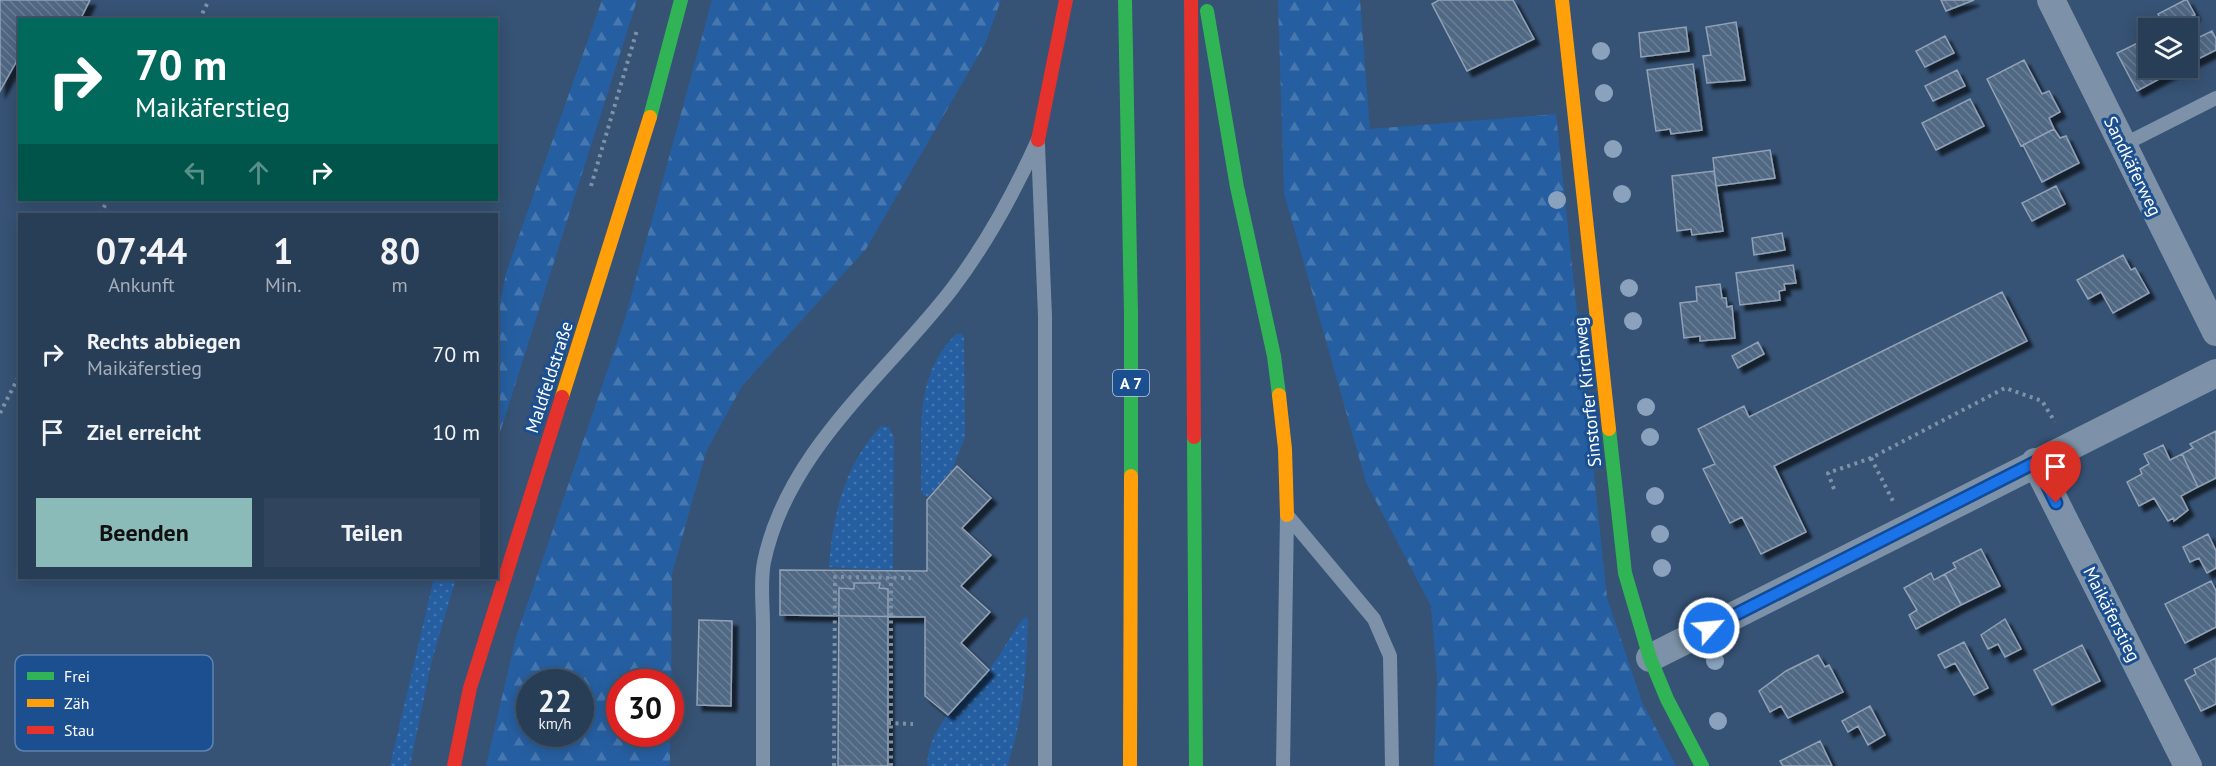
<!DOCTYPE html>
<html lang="de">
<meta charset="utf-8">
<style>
body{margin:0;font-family:"PT Sans",sans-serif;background:#30455d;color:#f1f3f6;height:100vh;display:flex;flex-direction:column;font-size:22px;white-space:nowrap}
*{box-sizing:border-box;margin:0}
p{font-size:20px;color:#a5aeba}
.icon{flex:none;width:33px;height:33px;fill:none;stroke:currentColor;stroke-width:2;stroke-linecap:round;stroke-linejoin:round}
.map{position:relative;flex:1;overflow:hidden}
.details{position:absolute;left:18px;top:213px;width:480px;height:366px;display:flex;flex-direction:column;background:#283e57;border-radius:0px;box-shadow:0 3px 15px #0003,0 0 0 2px #44576d}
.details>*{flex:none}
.guide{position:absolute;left:18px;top:18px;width:480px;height:183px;border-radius:0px;box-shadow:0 3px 15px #0003,0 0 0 2px #44576d;background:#00695c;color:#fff;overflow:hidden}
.fabs{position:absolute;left:2138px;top:18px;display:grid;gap:12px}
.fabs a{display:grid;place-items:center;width:60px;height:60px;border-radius:0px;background:#283e57;box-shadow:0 3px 15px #0003,0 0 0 2px #44576d;font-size:30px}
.speed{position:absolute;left:516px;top:669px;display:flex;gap:12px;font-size:30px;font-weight:700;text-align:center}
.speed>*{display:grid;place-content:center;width:78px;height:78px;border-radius:50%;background:#283e57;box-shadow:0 3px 15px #0003,0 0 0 2px #44576d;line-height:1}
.speed small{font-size:15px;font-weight:400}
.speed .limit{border:9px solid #d22;background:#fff;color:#111}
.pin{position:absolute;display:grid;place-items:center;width:51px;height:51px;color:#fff;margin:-62px -26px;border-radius:50% 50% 50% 0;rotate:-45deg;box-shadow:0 0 6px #0007}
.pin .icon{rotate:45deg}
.me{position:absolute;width:66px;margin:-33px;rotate:63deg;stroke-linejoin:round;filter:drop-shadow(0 0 4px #0008)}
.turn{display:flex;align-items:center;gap:21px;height:126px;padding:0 18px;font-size:27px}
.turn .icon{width:78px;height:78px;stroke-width:2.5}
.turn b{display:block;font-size:42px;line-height:51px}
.lanes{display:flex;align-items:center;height:57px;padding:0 18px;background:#0003;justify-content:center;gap:30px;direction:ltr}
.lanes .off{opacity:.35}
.eta{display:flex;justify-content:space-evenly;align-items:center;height:102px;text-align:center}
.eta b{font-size:36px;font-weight:600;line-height:42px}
.button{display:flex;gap:12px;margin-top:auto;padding:12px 18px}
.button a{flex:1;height:69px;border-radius:0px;background:#8bbbb9;color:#111;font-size:24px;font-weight:600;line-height:69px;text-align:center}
.button a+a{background:#30455d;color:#f1f3f6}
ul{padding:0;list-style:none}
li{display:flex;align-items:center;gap:18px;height:78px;padding:0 18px}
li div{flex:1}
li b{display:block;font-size:22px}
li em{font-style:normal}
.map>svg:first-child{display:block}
.green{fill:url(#green-dots)}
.forest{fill:url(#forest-firs);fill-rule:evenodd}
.building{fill:url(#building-back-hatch);stroke:#92a2b6;stroke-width:1.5;filter:url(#shadow)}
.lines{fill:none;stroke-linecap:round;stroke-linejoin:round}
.path{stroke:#7d92a8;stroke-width:4;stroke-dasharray:3 4.5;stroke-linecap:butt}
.lane{stroke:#7d92a8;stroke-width:14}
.street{stroke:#7d92a8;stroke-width:28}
.fast{stroke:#30b455;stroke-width:14}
.slow{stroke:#ff9f0a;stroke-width:14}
.jam{stroke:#e5322d;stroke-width:14}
.tree{fill:#8aa2be}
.route-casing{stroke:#114b97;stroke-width:15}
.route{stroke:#1a73e8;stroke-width:10}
.labels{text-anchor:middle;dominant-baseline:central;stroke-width:6;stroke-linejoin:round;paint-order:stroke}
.shield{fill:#1b4f8f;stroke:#bbcadd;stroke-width:1.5}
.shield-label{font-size:16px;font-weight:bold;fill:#fff}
.street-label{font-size:18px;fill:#fff;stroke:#1b4f8f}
.key{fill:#1b4f8f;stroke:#5f84b1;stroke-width:1.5}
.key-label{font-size:16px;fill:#fff}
</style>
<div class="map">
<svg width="2216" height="766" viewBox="0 0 2216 766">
<defs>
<pattern id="green-dots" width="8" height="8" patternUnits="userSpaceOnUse" patternTransform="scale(1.5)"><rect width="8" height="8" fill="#265fa1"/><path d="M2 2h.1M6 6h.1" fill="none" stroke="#4777af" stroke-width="1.8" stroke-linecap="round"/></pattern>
<pattern id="forest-firs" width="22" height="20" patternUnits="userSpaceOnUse" patternTransform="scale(1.5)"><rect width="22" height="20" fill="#265fa1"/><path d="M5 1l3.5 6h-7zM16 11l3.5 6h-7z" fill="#4777af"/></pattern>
<pattern id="building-back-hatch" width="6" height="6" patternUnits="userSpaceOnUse" patternTransform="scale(1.5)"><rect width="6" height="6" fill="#506783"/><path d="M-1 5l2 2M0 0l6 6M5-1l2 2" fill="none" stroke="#6a7e96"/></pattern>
<filter id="shadow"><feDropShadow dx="5.5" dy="5.5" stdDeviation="1.5" flood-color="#0009"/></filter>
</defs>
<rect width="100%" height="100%" fill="#365274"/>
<!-- green -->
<path class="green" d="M956 334H962L964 339 965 437 952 470 928 497 923 495 921 490C923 432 912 378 956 334Z
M881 426 889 427 894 437 893 570 829 567C832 517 845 463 881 426Z
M434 578H456L431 664 410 766H390Z
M1026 616 1028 620C1026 670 1024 719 1007 766H927C929 720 969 696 994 663 1005 648 1013 629 1026 616Z"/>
<!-- forest -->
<path class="forest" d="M602 0H637L497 442V314L507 270Z
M712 0H1001L985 44 866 249 742 386 706 452 672 574 671 701 670 682H620V734H670V766H486L516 637 624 322ZM530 682H580V734H530Z
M1278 0H1360L1370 129 1556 114 1607 598 1642 702 1676 766H1434L1437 678 1431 606 1366 482 1284 193Z"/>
<!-- building -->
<path class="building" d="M0 0H90L80 20H20V55L0 91Z
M1439 0H1513L1534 39 1467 71 1432 4Z
M1941 0H1974L1946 11Z
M2185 0H2187L2195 15 2165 28 2158 14Z
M1736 22 1745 80 1707 83 1703 56 1711 55 1706 27Z
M1686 27 1689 51 1641 57 1639 33Z
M2212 31 2216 39V50L2190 63 2187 57V43Z
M1945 36 1954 53 1925 67 1916 51Z
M2144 40 2148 44V68H2174L2176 70 2137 91 2117 53Z
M2024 60 2042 94 2049 91 2060 112 2049 118 2054 129 2021 146 1987 79Z
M1693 64 1702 130 1671 134 1670 129 1656 131 1647 70Z
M1957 70 1965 86 1933 101 1925 86Z
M1970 99 1984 126 1936 150 1922 123Z
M2054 129 2060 138 2066 136 2079 163 2042 182 2023 145Z
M1770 150 1775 178 1716 186 1713 158Z
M1714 171 1723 231 1692 235 1691 229 1677 231 1672 176Z
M2056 186 2065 204 2032 221 2022 203Z
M1782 233 1785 250 1754 255 1752 238Z
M2123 255 2131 270 2135 268 2149 293 2113 313 2101 292 2088 299 2077 280Z
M1793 265 1796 283 1784 284 1785 290 1779 291 1780 300 1740 305 1736 273Z
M1720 284 1722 298H1726L1727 307 1732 306 1735 338 1700 341V336L1684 338 1680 303 1697 301 1696 287Z
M2002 292 2027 341 1774 466 1806 532 1761 554 1742 517 1730 523 1703 469 1715 464 1698 429 1744 406 1749 417Z
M1758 342 1764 354 1738 368 1732 356Z
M2216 431V478L2198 487 2182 454 2193 448 2190 444Z
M2163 445 2170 460 2182 454 2198 487 2181 496 2188 510 2174 521 2173 518 2168 521 2154 498 2139 506 2127 482 2142 474 2140 469 2149 464 2144 454Z
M957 466 991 498 962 528 991 555 961 586 990 612 961 643 989 670 948 715 925 696V617L780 615V570L927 571V500Z
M2208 534 2216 551V568L2207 573 2199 558 2190 562 2183 547Z
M1981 549 2000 586 1961 605 1945 574 1956 568 1953 563Z
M1931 573 1934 580 1945 574 1961 605 1916 629 1909 615 1917 610 1904 588Z
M2211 581 2216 591V627L2185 643 2165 604Z
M854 583H880L879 588 888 589V766H838L839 588 854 589Z
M2005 619 2021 649 2005 657 1998 644 1988 649 1981 635Z
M699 620 732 621 731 706 697 705Z
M1964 642 1988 688 1974 695 1955 663 1945 668 1938 655Z
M2082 645 2100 681 2052 705 2034 670Z
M1818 655 1825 667 1829 665 1843 692 1788 718 1781 706 1770 712 1759 691 1786 671Z
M2216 658V704L2201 711 2185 680 2196 674 2194 669Z
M1870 706 1885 735 1868 745 1858 726 1848 732 1842 721Z
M1820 741 1832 766H1783L1780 761Z"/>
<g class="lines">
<!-- path -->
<path class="path" d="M199 20 209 0
M591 186 637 30
M100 214 108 200
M0 413 20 374
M1871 458 1894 503
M1834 489 1828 473 1871 458 2005 388 2042 401 2055 422
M888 723 913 724
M834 766 835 577 911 578
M891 766V577"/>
<!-- lane -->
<path class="lane" d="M1038 145 1045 316V766
M2123 145 2216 98
M1287 515 1374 619 1390 656 1392 766
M763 766C763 719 763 672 763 626 763 605 760 582 764 562 787 450 886 375 952 289 987 243 1014 193 1038 140
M1283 766 1287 515"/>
<!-- street -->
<path class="street" d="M2051 0 2216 332
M2035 462 2188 766
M1650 658 2216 373"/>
<!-- fast -->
<path class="fast" d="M1125 0 1131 313V476
M1207 11 1237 187 1274 356 1279 395
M650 117 681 0
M1609 429 1625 573 1650 658 1667 699 1702 766
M1194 437 1196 766"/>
<!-- slow -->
<path class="slow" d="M1562 0 1609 429
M1279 395 1285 449 1287 515
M562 397 650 117
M1130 766 1131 476"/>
<!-- jam -->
<path class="jam" d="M1191 0 1194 437
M1038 140 1066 0
M454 766 470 688 562 397"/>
</g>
<!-- trees -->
<g class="tree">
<circle cx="1601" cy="51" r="9"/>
<circle cx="1604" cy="93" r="9"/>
<circle cx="1613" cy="149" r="9"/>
<circle cx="1622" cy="194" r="9"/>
<circle cx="1557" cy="200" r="9"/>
<circle cx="1629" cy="288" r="9"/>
<circle cx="1633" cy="321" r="9"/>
<circle cx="1646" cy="407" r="9"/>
<circle cx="1650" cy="437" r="9"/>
<circle cx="1655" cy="496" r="9"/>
<circle cx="1660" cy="534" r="9"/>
<circle cx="1662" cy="568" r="9"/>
<circle cx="1715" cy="661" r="9"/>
<circle cx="1718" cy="721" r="9"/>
</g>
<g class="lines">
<!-- route casing -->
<g class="route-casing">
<path id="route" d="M1709 628 2036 462 2056 503"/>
</g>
<!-- route -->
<use href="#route" class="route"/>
</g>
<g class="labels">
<!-- shield labels -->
<rect class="shield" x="1113" y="370" width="36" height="26" rx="4.5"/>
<g class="shield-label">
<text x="1131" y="383">A 7</text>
</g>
<!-- street labels -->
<g class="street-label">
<text transform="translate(2133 166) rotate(64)">Sandkäferweg</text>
<text transform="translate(549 377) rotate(-72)">Maldfeldstraße</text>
<text transform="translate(1587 392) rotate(-96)">Sinstorfer Kirchweg</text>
<text transform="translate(2112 614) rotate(63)">Maikäferstieg</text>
</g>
</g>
<!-- legend -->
<rect x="15" y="655" width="198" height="96" rx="9" class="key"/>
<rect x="27" y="672" width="27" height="8" fill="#30b455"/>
<rect x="27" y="699" width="27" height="8" fill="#ff9f0a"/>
<rect x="27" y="726" width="27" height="8" fill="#e5322d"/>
<g class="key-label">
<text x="64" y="682">Frei</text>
<text x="64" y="709">Zäh</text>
<text x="64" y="736">Stau</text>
</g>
</svg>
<div class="fabs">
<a><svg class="icon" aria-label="layers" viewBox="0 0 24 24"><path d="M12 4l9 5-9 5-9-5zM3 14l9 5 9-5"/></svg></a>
</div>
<div class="speed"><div>22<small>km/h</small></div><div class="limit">30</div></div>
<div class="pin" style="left:2056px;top:503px;background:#d93025"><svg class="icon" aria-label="arrive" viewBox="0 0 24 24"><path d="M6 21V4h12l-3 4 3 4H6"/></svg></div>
<svg class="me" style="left:1709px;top:628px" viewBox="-20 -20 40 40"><circle r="17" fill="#1a73e8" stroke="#fff" stroke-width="3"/><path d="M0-11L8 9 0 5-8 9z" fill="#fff"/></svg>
<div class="guide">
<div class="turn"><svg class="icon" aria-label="right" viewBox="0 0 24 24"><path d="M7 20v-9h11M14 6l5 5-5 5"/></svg><div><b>70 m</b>Maikäferstieg</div></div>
<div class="lanes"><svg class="icon off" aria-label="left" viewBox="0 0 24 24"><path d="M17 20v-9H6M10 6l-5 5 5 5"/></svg><svg class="icon off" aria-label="ahead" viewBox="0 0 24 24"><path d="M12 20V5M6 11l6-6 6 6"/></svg><svg class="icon" aria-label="right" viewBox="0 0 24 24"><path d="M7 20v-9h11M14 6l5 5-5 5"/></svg></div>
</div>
<section class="details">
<div class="eta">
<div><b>07:44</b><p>Ankunft</p></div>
<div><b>1</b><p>Min.</p></div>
<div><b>80</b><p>m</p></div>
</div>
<ul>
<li><svg class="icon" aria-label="right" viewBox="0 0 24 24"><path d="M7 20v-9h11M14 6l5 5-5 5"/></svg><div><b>Rechts abbiegen</b><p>Maikäferstieg</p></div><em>70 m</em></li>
<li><svg class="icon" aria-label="arrive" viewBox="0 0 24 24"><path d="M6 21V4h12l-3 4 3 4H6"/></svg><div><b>Ziel erreicht</b></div><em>10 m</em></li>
</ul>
<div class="button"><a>Beenden</a><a>Teilen</a></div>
</section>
</div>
